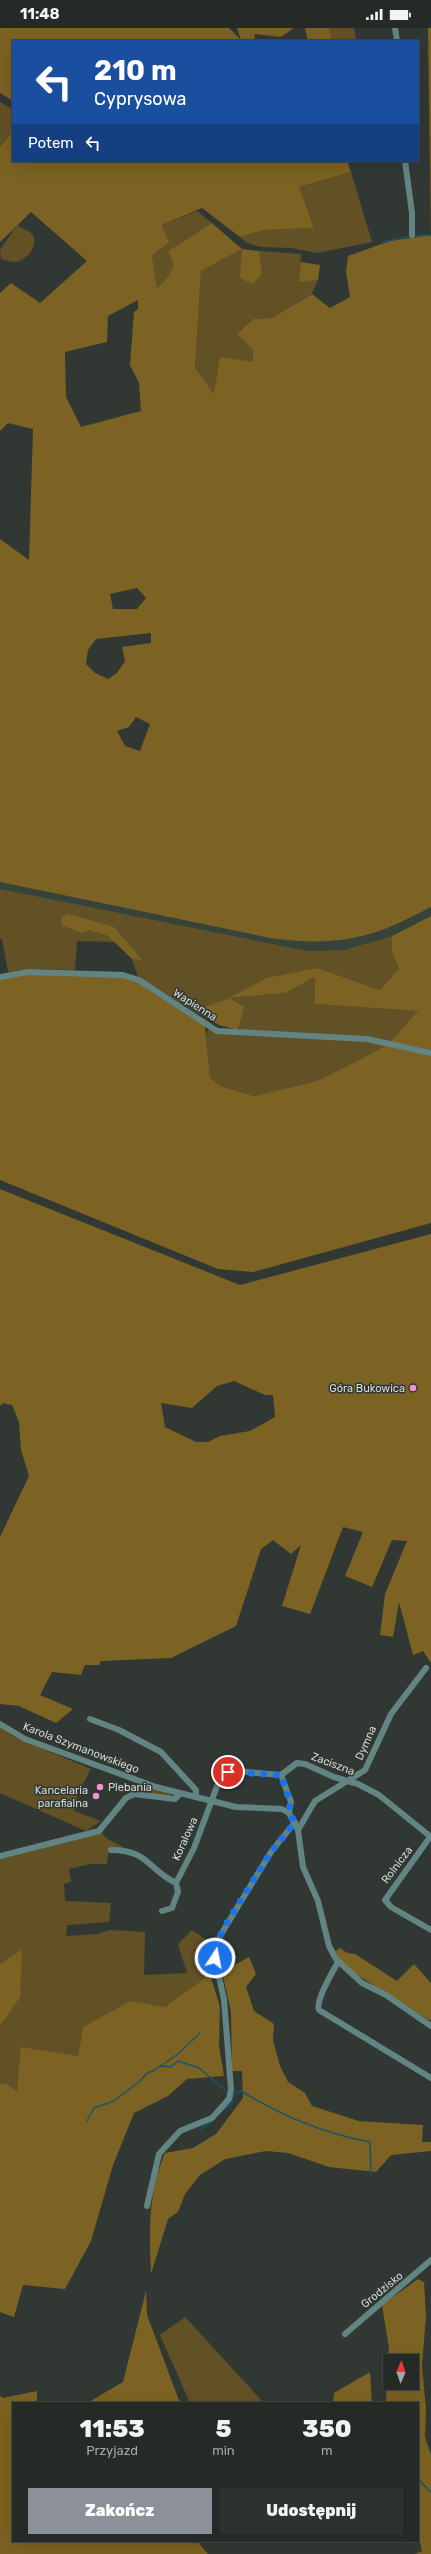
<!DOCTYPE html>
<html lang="pl">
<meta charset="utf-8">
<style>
body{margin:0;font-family:Rubik,sans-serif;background:#2d322e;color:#f1f3f6;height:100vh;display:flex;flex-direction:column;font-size:15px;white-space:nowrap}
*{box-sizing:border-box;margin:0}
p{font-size:13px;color:#a3a7a7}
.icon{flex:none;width:22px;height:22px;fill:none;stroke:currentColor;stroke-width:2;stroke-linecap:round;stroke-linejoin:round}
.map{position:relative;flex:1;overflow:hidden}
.side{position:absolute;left:12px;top:2374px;width:407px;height:140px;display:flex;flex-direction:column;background:#252a26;border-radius:0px;box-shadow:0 4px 16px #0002,0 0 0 1px #424643}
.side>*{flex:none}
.guide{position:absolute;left:12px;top:12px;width:407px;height:122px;border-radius:0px;box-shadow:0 4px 16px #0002,0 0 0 1px #424643;background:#1a4fa0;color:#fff;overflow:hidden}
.needle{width:26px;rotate:2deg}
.tools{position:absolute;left:383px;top:2326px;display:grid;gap:8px}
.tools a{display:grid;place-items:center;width:36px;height:36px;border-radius:0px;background:#252a26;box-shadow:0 4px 16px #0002,0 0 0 1px #424643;font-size:20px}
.pin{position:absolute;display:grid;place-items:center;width:34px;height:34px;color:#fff;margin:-17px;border:2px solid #fff;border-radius:50%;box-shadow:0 1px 4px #0007}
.me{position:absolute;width:44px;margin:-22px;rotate:11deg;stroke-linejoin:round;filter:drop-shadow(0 0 3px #0008)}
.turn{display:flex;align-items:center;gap:14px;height:84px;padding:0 16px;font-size:18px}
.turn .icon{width:52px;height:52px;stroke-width:2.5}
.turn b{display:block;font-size:28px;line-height:34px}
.then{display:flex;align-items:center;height:38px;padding:0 16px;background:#0003;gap:8px;font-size:15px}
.eta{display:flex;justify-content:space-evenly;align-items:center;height:68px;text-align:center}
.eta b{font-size:24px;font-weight:800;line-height:28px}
.cta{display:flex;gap:8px;margin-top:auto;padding:8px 16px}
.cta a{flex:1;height:46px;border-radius:0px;background:#8c9099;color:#fff;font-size:16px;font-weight:800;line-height:46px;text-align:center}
.cta a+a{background:#2d322e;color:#f1f3f6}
.status{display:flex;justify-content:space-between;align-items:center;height:28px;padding:0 20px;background:#252a26;direction:ltr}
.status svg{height:11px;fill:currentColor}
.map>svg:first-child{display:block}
.built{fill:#35433a}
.green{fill:#635126}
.forest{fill:#7c6323;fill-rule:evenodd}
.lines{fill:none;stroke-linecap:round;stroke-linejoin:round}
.stream{stroke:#19546b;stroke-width:1.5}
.minor{stroke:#628583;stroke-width:6}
.route{stroke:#1a73e8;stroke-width:7;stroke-dasharray:0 12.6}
.poi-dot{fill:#f690d0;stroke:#313833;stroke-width:1.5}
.labels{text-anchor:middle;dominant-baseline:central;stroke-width:3;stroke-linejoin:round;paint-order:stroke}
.street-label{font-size:11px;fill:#d4d9d6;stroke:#313833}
.poi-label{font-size:11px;fill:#d4d9d6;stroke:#313833;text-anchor:end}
</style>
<div class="status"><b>11:48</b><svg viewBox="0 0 49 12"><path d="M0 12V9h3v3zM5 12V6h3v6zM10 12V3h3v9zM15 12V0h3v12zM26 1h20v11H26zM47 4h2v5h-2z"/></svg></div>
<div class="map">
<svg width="431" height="2526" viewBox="0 0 431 2526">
<rect width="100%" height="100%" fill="#313833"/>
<!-- built -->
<path class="built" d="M0 854 270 910 402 895 431 879V888L392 908 368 916 344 922 308 923 70 877 0 861Z"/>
<!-- green -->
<path class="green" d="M329 0H354L356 13H332Z
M0 74 13 81V102L0 119Z
M351 144 372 214 317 225 292 220 261 219 247 215 240 209 264 202 314 200 299 159Z
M197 183 212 195 168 223 174 237 167 250 157 260 152 228 169 214 162 197Z
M17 197C21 200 27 202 31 205 41 216 27 232 16 234 11 234 5 232 1 231L0 222Z
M242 221 262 245 259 223 301 226 300 253 318 252 312 266 272 290 253 291 237 306 253 322V335L214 366 195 340 201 243Z
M0 861 308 923 344 922 392 908V924L399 941 380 962 316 940 292 946 230 970 284 965 315 949V976L419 983 390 1014 238 1002 239 997 229 970 194 983 138 949 132 931 141 932 114 899 88 902 108 908 115 914 77 913 75 942 29 941 8 944 2 911H0Z
M209 1001 366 1013 386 1018 317 1053 254 1068 220 1058 210 1049 206 1006Z
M0 1699 13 1708 91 1741 78 1765 74 1783 101 1793 86 1803 0 1765Z
M136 1756 171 1766 170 1768 134 1763Z
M101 1804 106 1810 124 1820H109L107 1836H90L69 1841 71 1854 64 1856 65 1873 111 1875 109 1894 67 1897 66 1908 98 1906 109 1902 145 1904 144 1947 187 1945 178 1916 192 1902 208 1913 217 1908 210 1946 165 1979 130 1973 83 1999 78 2028 17 2065 7 2056H0V1998L2 1997 22 1921 0 1936V1830Z
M185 2289 263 2374 190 2375 160 2307Z"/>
<!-- forest -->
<path class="forest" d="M0 0H229L241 12 237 0H294L281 9 255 6 254 13H13V73L0 65Z
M305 0H329L332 13H308Z
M428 0H431V879C373 911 336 919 270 910L0 854V511L29 532 33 401 8 395 0 403V265L11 255 40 275 87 233 31 184 0 214V119L13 102V133H347L351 144 299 159 314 200 264 202 240 209 202 180 162 197 169 214 152 228 157 260 167 250 174 237 168 223 212 195 242 221 259 223 262 245 253 256 240 250 242 221 201 243 195 340 214 366 220 329 253 334V322L237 306 253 291 272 290 312 266 330 280 350 269 346 244 348 228 390 213 431 207ZM138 272V281L134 284 130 337 139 355 141 383 81 399 66 369 65 324 107 314 108 288ZM137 560 146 570 137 581H113L110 566ZM151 605V615L122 619 125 633 117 645 108 651 95 645 86 636 88 622 96 611ZM136 689 150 696 140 723 125 718 117 703 129 699Z
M301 234 320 237 318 252 299 254Z
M68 886 114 899 142 932 132 931 108 908 88 902 82 905 62 897 61 890Z
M431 888V1022L390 1014 418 983 315 976V949L285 965 229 970 244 979 238 1002 219 997 194 983 229 970 267 950 317 940 380 962 399 941 392 924V908Z
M30 946 124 949 138 954 205 998 210 1049 220 1058 254 1068 317 1053 386 1018 431 1027V1195L253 1244 218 1241 0 1152V952Z
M0 1161 240 1257 431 1206V1635L423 1623 413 1627 399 1574 393 1609 380 1607 385 1566 407 1513 392 1512 372 1559 345 1548 363 1504 343 1499 310 1586 282 1578 301 1517 291 1526 273 1512 261 1521 236 1598 171 1630 101 1633 99 1637H85L81 1647 52 1644 40 1667 73 1681 56 1695 19 1678 0 1676V1509L29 1448 21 1422 19 1394 12 1377 3 1375 0 1378ZM234 1353 265 1367H273L275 1389 250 1403 220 1408 208 1414H196L165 1399 161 1375 192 1380 217 1358Z
M340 1920 347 1925 355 1926 397 1953 414 1936 431 1955V1992L427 1991 348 1941 334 1924Z
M22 1921 20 1969 0 1998V1936Z
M249 1929 256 1946 246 1959 254 1983 274 1996 273 2012 280 2038 288 2054 305 2065 312 2078 359 2093 423 2097 422 2114H431V2123L391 2127 376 2144 329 2139 288 2125 266 2123 225 2131 200 2147 185 2166 178 2184 168 2191 151 2246C149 2204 148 2165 165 2125L193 2120 216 2106 243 2070 242 2043H232L231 1984 222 1944Z
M210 1946 220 1979 219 2017 224 2048 187 2051 168 2068 134 2085 113 2137 91 2213 65 2261 23 2257 14 2289 0 2284V2056H7L17 2064 21 2019 78 2028 83 1999 130 1973 165 1979Z
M418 2251 424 2254 426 2288 422 2337 426 2381 425 2409 431 2427V2526H415L422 2523 418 2506V2375H386L389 2320 382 2277ZM390 2333H412V2355H390Z
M146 2263 147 2287 180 2375H87L123 2354Z
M370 2344 372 2375H333L334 2365Z
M37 2363V2375H13V2513H197L208 2526H0V2368L3 2370Z"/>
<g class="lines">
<!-- stream -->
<path class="stream" d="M383 214 411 208 431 207
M160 2038 171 2039 178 2033 199 2040 225 2062
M222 2083 232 2075 234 2065 241 2063C283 2088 322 2105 370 2114L371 2147
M87 2093 94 2080 114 2073 140 2053 147 2045 155 2042 178 2026 200 2005
M200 2101 213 2093
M418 2451 431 2464"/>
<!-- minor -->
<path class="minor" d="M395 0 397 13
M405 133 412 185V207
M0 949 28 944 123 947 139 952 217 1003 367 1011 431 1025
M90 1691 119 1702 161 1724 196 1762V1769
M0 1696 25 1711 156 1759 236 1779 282 1781 289 1785 298 1802 303 1839 318 1873 329 1918 336 1931 362 1955 386 1967 431 1998
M281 1747 297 1735 305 1736 334 1749 358 1756 379 1767 431 1809
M281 1747 291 1774 289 1785
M298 1802 315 1773 365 1742 391 1686 426 1640
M430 1809 385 1872 391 1879 431 1902
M111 1822C149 1822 148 1842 176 1855L194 1820 222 1745 235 1743 281 1747
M0 1828 99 1803 126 1770 134 1766 175 1771 180 1766
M162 1883 172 1880 178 1864 176 1855
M338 1934C333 1943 315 1973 319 1982L431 2050
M147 2178 159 2126 180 2103 212 2090 229 2071 231 2061 224 1972 215 1930 220 1908 271 1824 295 1794
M345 2306 431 2232"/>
</g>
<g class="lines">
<!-- route -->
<path class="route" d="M215 1930 220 1908 225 1898 271 1824 295 1794 289 1785 290 1774 281 1747 228 1744"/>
</g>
<!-- markers -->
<g class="poi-dot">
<circle cx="413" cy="1360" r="4"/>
<circle cx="100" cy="1759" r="4"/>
<circle cx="96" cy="1768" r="4"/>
</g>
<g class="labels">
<!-- street labels -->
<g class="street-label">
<text transform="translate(195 977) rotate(33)">Wapienna</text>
<text transform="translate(366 1715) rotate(-66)">Dymna</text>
<text transform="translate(81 1720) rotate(21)">Karola Szymanowskiego</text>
<text transform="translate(333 1736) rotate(21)">Zaciszna</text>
<text transform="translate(185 1811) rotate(-66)">Koralowa</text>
<text transform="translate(397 1837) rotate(-53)">Rolnicza</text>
<text transform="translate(382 2262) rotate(-39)">Grodzisko</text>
</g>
<!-- poi labels -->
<g class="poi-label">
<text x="405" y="1360">Góra Bukowica</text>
<text x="108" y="1759" text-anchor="start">Plebania</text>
<text x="88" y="1762">Kancelaria<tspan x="88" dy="13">parafialna</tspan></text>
</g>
</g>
</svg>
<div class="tools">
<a><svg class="needle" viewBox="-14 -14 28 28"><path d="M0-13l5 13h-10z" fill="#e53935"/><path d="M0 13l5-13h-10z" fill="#a3a7a7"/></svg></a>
</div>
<div class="pin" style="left:228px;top:1744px;background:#d93025"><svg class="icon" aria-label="arrive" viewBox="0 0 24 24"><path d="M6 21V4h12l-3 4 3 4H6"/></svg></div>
<svg class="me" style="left:215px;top:1930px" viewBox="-20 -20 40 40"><circle r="17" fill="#1a73e8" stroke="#fff" stroke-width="3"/><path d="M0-11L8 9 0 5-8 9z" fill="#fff"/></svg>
<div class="guide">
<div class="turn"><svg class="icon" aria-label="left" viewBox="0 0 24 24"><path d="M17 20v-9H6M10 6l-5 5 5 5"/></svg><div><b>210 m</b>Cyprysowa</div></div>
<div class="then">Potem<svg class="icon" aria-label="left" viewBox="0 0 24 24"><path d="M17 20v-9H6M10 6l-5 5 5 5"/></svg></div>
</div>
<section class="side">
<div class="eta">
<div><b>11:53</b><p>Przyjazd</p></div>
<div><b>5</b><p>min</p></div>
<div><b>350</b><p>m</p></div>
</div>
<div class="cta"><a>Zakończ</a><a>Udostępnij</a></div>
</section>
</div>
